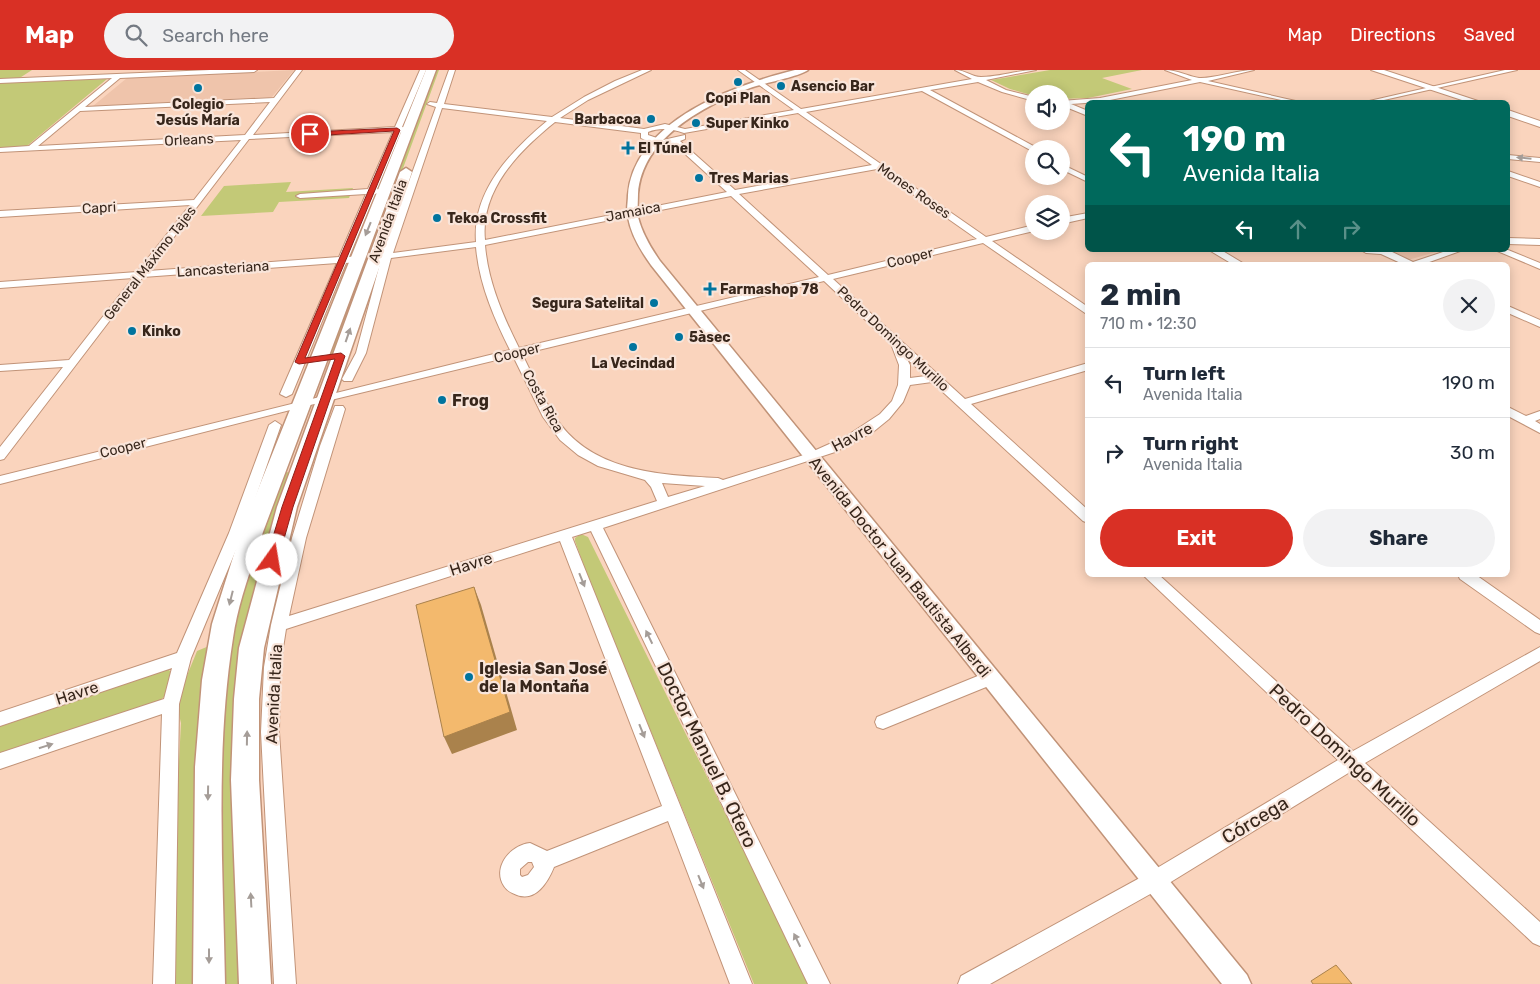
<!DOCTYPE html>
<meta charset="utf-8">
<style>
body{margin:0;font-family:Rubik,sans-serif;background:#f2f2f3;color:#1f2937;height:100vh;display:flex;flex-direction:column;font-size:19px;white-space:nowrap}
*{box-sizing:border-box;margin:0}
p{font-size:16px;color:#747a83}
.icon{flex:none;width:28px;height:28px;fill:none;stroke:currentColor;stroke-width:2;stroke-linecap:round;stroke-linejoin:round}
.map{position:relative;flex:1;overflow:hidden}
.details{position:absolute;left:1085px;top:192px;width:425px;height:315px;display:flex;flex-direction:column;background:#fff;border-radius:8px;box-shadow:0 2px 12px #0003}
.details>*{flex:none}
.top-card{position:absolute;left:1085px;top:30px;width:425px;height:152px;border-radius:8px;box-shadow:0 2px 12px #0003;background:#00695c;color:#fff;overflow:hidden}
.fabs{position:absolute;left:1025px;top:15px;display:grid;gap:10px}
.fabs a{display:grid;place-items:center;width:45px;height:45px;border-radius:50%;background:#fff;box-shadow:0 2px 12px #0003;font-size:25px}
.pin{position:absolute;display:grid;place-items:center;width:42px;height:42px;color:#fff;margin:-21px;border:2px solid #fff;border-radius:50%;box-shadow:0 1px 5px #0007}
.me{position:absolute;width:55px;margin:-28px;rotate:13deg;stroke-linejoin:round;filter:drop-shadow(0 0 4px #0008)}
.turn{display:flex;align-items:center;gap:18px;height:105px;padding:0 15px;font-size:22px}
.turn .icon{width:65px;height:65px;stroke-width:2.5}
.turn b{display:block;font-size:35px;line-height:42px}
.lanes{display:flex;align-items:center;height:48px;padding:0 15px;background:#0003;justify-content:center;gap:25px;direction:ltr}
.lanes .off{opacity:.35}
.round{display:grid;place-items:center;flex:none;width:52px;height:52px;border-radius:26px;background:#f2f2f3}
.head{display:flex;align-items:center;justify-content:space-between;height:85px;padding:0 15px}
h1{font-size:30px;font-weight:700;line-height:38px}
.button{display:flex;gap:10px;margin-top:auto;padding:10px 15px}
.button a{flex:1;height:58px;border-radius:30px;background:#d93025;color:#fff;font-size:20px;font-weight:700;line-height:58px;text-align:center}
.button a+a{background:#f2f2f3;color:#1f2937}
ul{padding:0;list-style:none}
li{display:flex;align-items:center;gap:15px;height:70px;padding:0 15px;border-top:1px solid #e0e1e3}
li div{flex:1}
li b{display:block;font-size:19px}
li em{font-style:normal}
header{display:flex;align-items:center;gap:30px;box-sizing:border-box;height:70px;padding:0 25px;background:#d93025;color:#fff}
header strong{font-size:24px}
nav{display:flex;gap:28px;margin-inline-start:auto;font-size:18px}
.search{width:350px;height:45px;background:#f2f2f3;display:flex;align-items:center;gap:12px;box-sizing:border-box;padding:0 18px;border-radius:28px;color:#747a83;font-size:19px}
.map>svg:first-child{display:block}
.built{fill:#efc4ab}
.green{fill:#c3c977}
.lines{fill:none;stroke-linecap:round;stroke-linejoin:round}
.minor-casing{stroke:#c19378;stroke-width:2}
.tertiary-casing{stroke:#c19378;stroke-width:3}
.secondary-casing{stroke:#c19378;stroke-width:2}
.primary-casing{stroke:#c19378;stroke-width:3}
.minor{fill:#fff;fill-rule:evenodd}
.tertiary{fill:#fff;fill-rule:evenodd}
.secondary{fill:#fff;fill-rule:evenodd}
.primary{fill:#fff;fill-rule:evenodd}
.shaded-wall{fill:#aa824c}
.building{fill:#f3b96d;stroke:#aa824c}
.oneway{fill:#a59d98}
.route{fill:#d93025;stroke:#8d1f18}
.poi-dot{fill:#00749e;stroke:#f9e5da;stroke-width:2}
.labels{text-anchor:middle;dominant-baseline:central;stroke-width:4.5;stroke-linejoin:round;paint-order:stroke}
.far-poi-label{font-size:14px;font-weight:bold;fill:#37261b;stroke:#f9e5da;text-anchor:start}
.far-street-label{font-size:14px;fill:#37261b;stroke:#f9e5da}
.poi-label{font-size:16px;font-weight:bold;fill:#37261b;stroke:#f9e5da;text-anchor:start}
.street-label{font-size:16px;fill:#37261b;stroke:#f9e5da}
.near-street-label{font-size:19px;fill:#37261b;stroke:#f9e5da}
</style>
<header>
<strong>Map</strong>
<div class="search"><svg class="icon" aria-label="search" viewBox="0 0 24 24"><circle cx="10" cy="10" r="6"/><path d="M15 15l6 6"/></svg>Search here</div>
<nav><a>Map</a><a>Directions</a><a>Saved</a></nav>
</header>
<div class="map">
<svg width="1540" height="914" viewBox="0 0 1540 914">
<rect width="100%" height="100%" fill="#fad4bd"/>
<!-- built -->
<path class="built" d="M294 0 272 27 93 36 127 8Z
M1387 180H1443L1408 190Z"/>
<!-- green -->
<path class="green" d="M0 0H32L18 9 0 11Z
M433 0H439L335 284 328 285Z
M1050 0H1142L1102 8 1132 19 1088 28 1061 29V24L1031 25 1010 19 991 10Z
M107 9 27 76 0 79V13Z
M291 112 286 122 353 118 349 128 279 132 273 142 201 146 224 116Z
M287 402 290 403 263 486 250 539 243 914H224L221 670 226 597 243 514 284 403Z
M581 464 588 467 810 914H754L589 510 575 471V468Z
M209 576 199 914H171L173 807 181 653C174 628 188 605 197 581Z
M168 599 173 604 165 626 157 633 0 687V653Z"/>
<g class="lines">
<!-- minor casing -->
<g class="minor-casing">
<path id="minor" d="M210 0H257L254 2 120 8 85 37 274 28 296 0H302L253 65 395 57 420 0H426L402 57 412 59 401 62 377 119 383 121 375 124 349 187 357 186 362 189 357 192 346 193 292 324 286 327 280 324 337 193 143 207 4 389 0 390V377L63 297 0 301V295L69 290 133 208 0 218V212L137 202 190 135 0 147V141L194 130 241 70 0 82V78L29 76 112 8 0 13V9ZM270 32 245 65 38 76 80 41ZM393 62 368 119 300 124 296 126 300 128 366 124 339 187 148 201 249 69Z
M449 0H455L444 34 552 47 584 27 615 11 642 0H651L588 30 560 48 644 59 665 54 685 59 794 40 738 0H745L801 39 972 9 955 0C965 0 972 7 981 7 999 7 1018 0 1036 0L986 10 1006 20 1034 27V31L1002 22 978 12 930 20 1037 78 1034 79V82L922 21 806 42 986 167 1034 155V161L992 171 1088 237V245L983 173 833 209 965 329 1088 293V300L971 334 1088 440V453L1083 451 932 312 910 315 903 332 889 349 873 362 835 382 603 458 830 914H808L591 461 572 467 752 914H730L668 751 554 797C548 812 536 832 517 825 512 823 507 821 504 816 492 798 510 775 530 773L547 781 662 736 560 471 286 559 280 597 279 662 296 914H274L261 662 264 597 271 555 292 468 320 376 335 336H343L345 339 306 468 289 546 657 431 651 417 645 410 598 396 578 385 560 370 543 347 513 286 302 337 0 414V406L510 280C494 248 479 214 476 177L391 188 366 283 352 311H344L342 309 356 283 382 186 436 37 427 34 430 32 437 33ZM442 38 547 51C511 81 472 121 476 172L393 183ZM798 43 872 95 735 120 680 71 685 69V65L663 70 648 65V62C661 57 671 59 684 63ZM555 52 641 63V68C651 74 662 75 673 73L727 122 485 170C480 120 519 81 555 52ZM877 99 977 169 828 205 739 124ZM731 126 819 207 519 278C503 246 488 212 485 175ZM824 211 891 274 899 295 898 315 892 331 880 344 845 367 807 384 723 410 718 408C659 405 589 402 554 345 542 326 532 304 522 284ZM907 289 926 306 910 308V295ZM662 413 705 416 668 427ZM528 792H532L534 797 528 805 522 807 520 805V799Z
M1165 0C1177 0 1187 6 1199 8 1212 9 1238 0 1254 0L1208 11 1300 32H1290L1200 12 1100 32 1071 34 1088 41V46L1061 35V31L1100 28 1192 10Z
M1505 0H1517L1375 32H1365Z
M1508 85 1540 88V92L1508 89Z
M1061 94 1088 107V112L1061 99Z
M1508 101 1540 112V117L1508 106Z
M1088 143V148L1061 154V148Z
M1508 168 1540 169V175L1508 174Z
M1209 180H1221L1246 195H1234Z
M1361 180H1388L1413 192 1449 180H1463L1421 195H1405L1381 184 1366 183Z
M1495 180H1508L1540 193V199Z
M1508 236 1540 250V257L1508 243Z
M1508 337 1526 346 1540 341V349L1535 351 1540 354V363L1508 346Z
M275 351 281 355 243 463 191 588 179 634 175 914H153L162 644 0 699V683L164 629 172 598 0 656V642L177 583 229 463 269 355Z
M1143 505H1159L1353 681 1540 577V591L1365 693 1540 852V876L1533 873 1350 702 1161 818 990 914H958L961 906 1147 804 1338 690Z
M1458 505H1476L1540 550V564L1535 562 1460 509Z
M990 601 996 603 998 608 996 613 883 659 877 657 875 652 877 647Z"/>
</g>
<!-- tertiary casing -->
<g class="tertiary-casing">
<path id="tertiary" d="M795 0H808C798 7 764 13 750 18 703 36 642 68 638 124 638 132 637 140 638 147 642 163 651 178 660 191L1247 905 1251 914H1222L651 195C641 181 631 165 628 147 626 140 628 132 628 125 634 51 734 15 795 0Z"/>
</g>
<!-- secondary casing -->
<g class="secondary-casing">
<path id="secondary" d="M1371 0H1384L1481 32H1468Z
M1508 40 1540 51V57L1508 46Z"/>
</g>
<!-- primary casing -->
<g class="primary-casing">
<path id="primary" d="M426 0H436L263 462C252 497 238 532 233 568 215 682 223 799 225 914H193L195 697 202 610 212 554 241 462Z
M406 98 412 102 297 437 264 578 259 629V710L271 914H239L231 710 234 629 239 578 277 437 400 102Z"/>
</g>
<!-- minor -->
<use href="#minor" class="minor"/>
<!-- tertiary -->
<use href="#tertiary" class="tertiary"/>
<!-- secondary -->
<use href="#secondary" class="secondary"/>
<!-- primary -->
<use href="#primary" class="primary"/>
</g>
<!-- shaded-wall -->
<path class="shaded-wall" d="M474 517 481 535 517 660 452 684 444 667Z"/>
<!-- building -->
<path class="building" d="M474 517 510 642 444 667 416 535Z
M1336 895 1352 914H1313L1311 911Z"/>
<!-- one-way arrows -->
<defs><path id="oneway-solid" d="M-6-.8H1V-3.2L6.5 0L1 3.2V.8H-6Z" transform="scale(1.25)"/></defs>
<g class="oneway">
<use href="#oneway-solid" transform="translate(1524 88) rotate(-174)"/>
<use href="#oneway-solid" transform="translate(368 159) rotate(112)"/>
<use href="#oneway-solid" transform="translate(348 265) rotate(-71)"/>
<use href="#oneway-solid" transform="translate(582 510) rotate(68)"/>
<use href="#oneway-solid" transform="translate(231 528) rotate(104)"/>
<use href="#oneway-solid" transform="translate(649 567) rotate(-116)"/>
<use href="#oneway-solid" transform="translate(642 661) rotate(68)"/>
<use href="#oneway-solid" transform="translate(247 668) rotate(-89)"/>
<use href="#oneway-solid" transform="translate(46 676) rotate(-18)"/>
<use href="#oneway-solid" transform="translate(208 723) rotate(91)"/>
<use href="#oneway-solid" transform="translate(701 812) rotate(68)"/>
<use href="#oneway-solid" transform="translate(251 830) rotate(-93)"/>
<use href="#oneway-solid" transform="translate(797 870) rotate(-116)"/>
<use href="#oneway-solid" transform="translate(209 886) rotate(90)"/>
</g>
<!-- route -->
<path class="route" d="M397 58 400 60 305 288 341 283 345 286 293 437 278 490 272 494 266 490 282 437 335 289 299 294 295 292 394 61 310 66 307 64 310 62Z"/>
<!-- markers -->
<g class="poi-dot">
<circle cx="738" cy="12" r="5"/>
<circle cx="781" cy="16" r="5"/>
<circle cx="198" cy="18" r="5"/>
<circle cx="651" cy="49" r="5"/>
<circle cx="696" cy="53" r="5"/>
<path d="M625.5 70.5h5v5h5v5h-5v5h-5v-5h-5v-5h5z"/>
<circle cx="699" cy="108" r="5"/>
<circle cx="437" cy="148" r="5"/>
<path d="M707.5 211.5h5v5h5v5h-5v5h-5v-5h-5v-5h5z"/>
<circle cx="654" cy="233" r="5"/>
<circle cx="132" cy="261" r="5"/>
<circle cx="679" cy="267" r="5"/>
<circle cx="633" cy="277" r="5"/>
<circle cx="442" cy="330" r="5"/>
<circle cx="469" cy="607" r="5"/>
</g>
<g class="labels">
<!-- far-poi labels -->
<g class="far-poi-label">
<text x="791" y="16">Asencio Bar</text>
<text x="738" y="28" text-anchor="middle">Copi Plan</text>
<text x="198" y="34" text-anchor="middle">Colegio<tspan x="198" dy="16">Jesús María</tspan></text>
<text x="641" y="49" text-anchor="end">Barbacoa</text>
<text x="706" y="53">Super Kinko</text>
<text x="638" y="78">El Túnel</text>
<text x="709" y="108">Tres Marias</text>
<text x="447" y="148">Tekoa Crossfit</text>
<text x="720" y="219">Farmashop 78</text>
<text x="644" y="233" text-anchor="end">Segura Satelital</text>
<text x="142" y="261">Kinko</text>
<text x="689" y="267">5àsec</text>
<text x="633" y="293" text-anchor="middle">La Vecindad</text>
</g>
<!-- far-street labels -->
<g class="far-street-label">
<text transform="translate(189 70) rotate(-3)">Orleans</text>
<text transform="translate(914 121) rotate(35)">Mones Roses</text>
<text transform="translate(99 138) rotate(-3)">Capri</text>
<text transform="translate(633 142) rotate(-11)">Jamaica</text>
<text transform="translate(388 151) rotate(-70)">Avenida Italia</text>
<text transform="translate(910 188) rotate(-14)">Cooper</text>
<text transform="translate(150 193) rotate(-52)">General Máximo Tajes</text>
<text transform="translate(223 199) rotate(-4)">Lancasteriana</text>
<text transform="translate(893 269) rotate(43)">Pedro Domingo Murillo</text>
<text transform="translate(517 283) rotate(-14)">Cooper</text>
<text transform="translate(543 331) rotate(61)">Costa Rica</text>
<text transform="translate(123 378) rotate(-14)">Cooper</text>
</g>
<!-- poi labels -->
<g class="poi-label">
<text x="452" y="330">Frog</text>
<text x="479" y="598">Iglesia San José<tspan x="479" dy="18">de la Montaña</tspan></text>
</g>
<!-- street labels -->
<g class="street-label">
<text transform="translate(852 367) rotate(-28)">Havre</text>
<text transform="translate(471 494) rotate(-18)">Havre</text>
<text transform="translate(900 497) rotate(51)">Avenida Doctor Juan Bautista Alberdi</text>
<text transform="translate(77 623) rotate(-18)">Havre</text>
<text transform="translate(274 624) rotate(-87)">Avenida Italia</text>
</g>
<!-- near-street labels -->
<g class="near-street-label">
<text transform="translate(707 685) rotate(64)">Doctor Manuel B. Otero</text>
<text transform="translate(1345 685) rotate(43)">Pedro Domingo Murillo</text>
<text transform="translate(1255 750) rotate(-31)">Córcega</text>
</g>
</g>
</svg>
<div class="fabs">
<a><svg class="icon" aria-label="sound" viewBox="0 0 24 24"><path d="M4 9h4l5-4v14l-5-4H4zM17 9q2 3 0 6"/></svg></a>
<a><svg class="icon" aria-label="search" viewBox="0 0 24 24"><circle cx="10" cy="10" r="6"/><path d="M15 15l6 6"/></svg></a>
<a><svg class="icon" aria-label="layers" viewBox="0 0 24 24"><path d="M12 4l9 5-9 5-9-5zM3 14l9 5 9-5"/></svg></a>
</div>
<div class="pin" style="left:310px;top:64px;background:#d93025"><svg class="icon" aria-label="arrive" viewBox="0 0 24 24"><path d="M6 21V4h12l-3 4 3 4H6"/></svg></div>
<svg class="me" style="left:272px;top:490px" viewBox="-20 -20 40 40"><circle r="19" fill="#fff"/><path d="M0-13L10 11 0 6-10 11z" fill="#d93025"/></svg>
<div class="top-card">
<div class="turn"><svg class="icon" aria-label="left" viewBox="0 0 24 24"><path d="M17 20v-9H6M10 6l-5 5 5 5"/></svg><div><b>190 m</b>Avenida Italia</div></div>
<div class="lanes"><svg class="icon" aria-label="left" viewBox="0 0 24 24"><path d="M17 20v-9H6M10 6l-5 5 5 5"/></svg><svg class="icon off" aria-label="ahead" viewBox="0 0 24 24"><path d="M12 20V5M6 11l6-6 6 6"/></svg><svg class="icon off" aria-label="right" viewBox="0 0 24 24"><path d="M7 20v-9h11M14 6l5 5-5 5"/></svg></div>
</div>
<section class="details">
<div class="head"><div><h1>2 min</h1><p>710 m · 12:30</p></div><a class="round"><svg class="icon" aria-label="close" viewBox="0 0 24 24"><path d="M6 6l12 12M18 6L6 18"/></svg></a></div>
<ul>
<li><svg class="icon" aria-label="left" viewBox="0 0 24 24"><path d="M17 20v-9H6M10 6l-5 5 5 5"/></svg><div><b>Turn left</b><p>Avenida Italia</p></div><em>190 m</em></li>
<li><svg class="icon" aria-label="right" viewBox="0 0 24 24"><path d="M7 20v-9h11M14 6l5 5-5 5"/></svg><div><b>Turn right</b><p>Avenida Italia</p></div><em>30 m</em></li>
</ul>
<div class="button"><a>Exit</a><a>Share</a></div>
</section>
</div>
